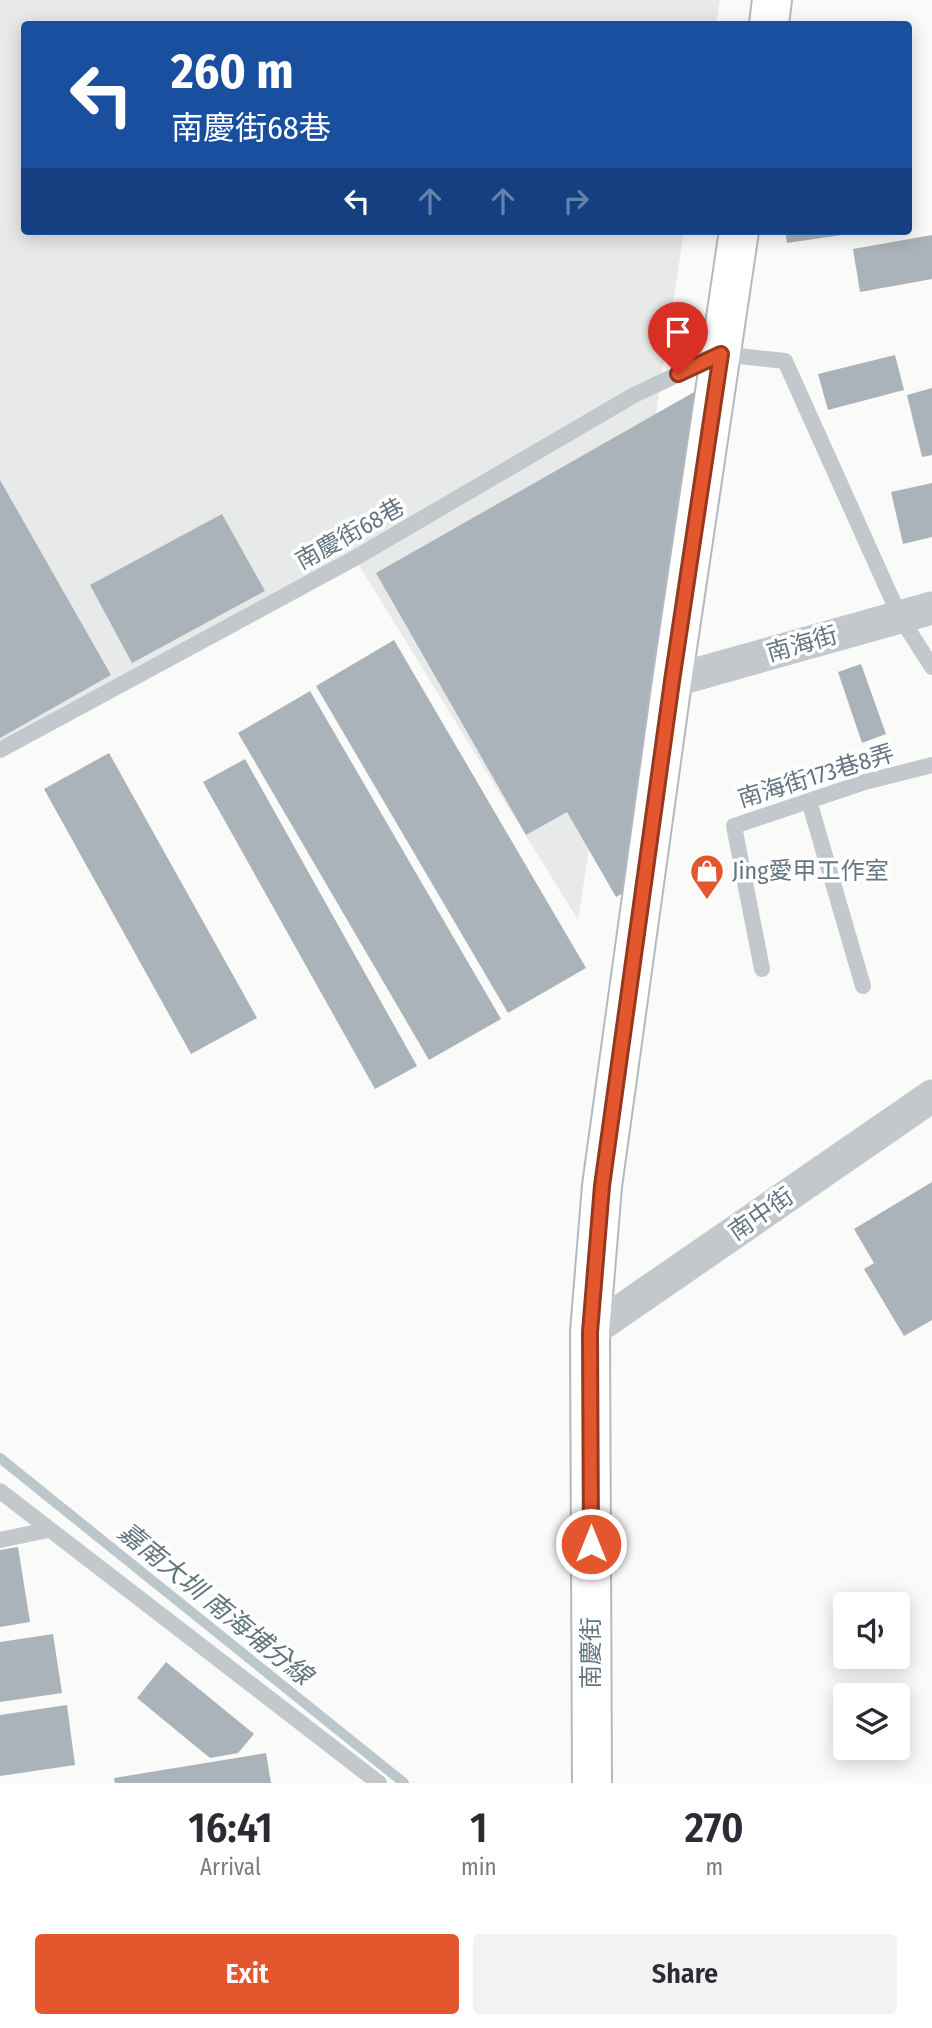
<!DOCTYPE html>
<meta charset="utf-8">
<style>
body{margin:0;font-family:"Fira Sans Condensed","Noto Sans TC",sans-serif;background:#f2f2f3;color:#2b2b33;height:100vh;display:flex;flex-direction:column;font-size:26px;white-space:nowrap}
*{box-sizing:border-box;margin:0}
p{font-size:23px;color:#7c7c81}
.icon{flex:none;width:38px;height:38px;fill:none;stroke:currentColor;stroke-width:2;stroke-linecap:round;stroke-linejoin:round}
.map{position:relative;height:1783px;overflow:hidden}
.side{display:flex;flex-direction:column;background:#fff;flex:1}
.side>*{flex:none}
.guide{position:absolute;left:21px;top:21px;width:891px;height:214px;border-radius:7px;box-shadow:0 4px 18px #0003;background:#1a4fa0;color:#fff;overflow:hidden}
.buttons{position:absolute;left:833px;top:1592px;display:grid;gap:14px}
.buttons a{display:grid;place-items:center;width:77px;height:77px;border-radius:7px;background:#fff;box-shadow:0 4px 18px #0003;font-size:35px}
.pin{position:absolute;display:grid;place-items:center;width:60px;height:60px;color:#fff;margin:-72px -30px;border-radius:50% 50% 50% 0;rotate:-45deg;box-shadow:0 0 7px #0007}
.pin .icon{rotate:45deg}
.me{position:absolute;width:77px;margin:-38px;rotate:0deg;stroke-linejoin:round;filter:drop-shadow(0 0 5px #0008)}
.turn{display:flex;align-items:center;gap:24px;height:147px;padding:0 35px;font-size:32px}
.turn .icon{width:91px;height:91px;stroke-width:2.5}
.turn b{display:block;font-size:49px;line-height:60px}
.lanes{display:flex;align-items:center;height:66px;padding:0 35px;background:#0003;justify-content:center;gap:35px;direction:ltr}
.lanes .off{opacity:.35}
.eta{display:flex;justify-content:space-evenly;align-items:center;height:119px;text-align:center}
.eta b{font-size:42px;font-weight:600;line-height:49px}
.cta{display:flex;gap:14px;margin-top:auto;padding:14px 35px}
.cta a{flex:1;height:80px;border-radius:7px;background:#e4572e;color:#fff;font-size:28px;font-weight:600;line-height:80px;text-align:center}
.cta a+a{background:#f2f2f3;color:#2b2b33}
.map>svg:first-child{display:block}
.built{fill:#e8e9e9}
.lines{fill:none;stroke-linecap:round;stroke-linejoin:round}
.stream{stroke:#bbc7cb;stroke-width:10}
.building{fill:#aab3b9}
.secondary-casing{stroke:#b3babf;stroke-width:42}
.lane{stroke:#c3c8cc;stroke-width:16}
.street{stroke:#c3c8cc;stroke-width:33}
.secondary{stroke:#fff;stroke-width:38}
.route-casing{stroke:#94391e;stroke-width:18}
.route{stroke:#e4572e;stroke-width:12}
.labels{text-anchor:middle;dominant-baseline:central;stroke-width:7;stroke-linejoin:round;paint-order:stroke}
.street-label{font-size:24px;fill:#657683;stroke:#fff}
.poi-label{font-size:24px;fill:#657683;stroke:#fff;text-anchor:start}
.water-label{font-size:26px;font-style:italic;fill:#60757c;stroke:#fff}
</style>
<div class="map">
<svg width="932" height="1783" viewBox="0 0 932 1783">
<rect width="100%" height="100%" fill="#fafaf8"/>
<!-- built -->
<path class="built" d="M0 0H720L716 24H24V231H684L578 920 355 559 0 750Z"/>
<g class="lines">
<!-- stream -->
<path class="stream" d="M0 1458 404 1783"/>
</g>
<!-- building -->
<path class="building" d="M785 231H848V234L787 243Z
M932 235V279L860 292 853 249Z
M895 355 904 390 828 410 818 374Z
M932 388V455L922 457 907 395Z
M696 391 632 888 616 897 567 812 526 835 376 573Z
M0 480 111 675 0 738Z
M932 483V537L903 544 891 492Z
M222 514 265 591 132 663 90 585Z
M394 640 586 968 508 1013 316 686Z
M861 664 886 734 862 743 838 672Z
M310 691 501 1019 429 1060 238 733Z
M109 753 257 1018 191 1054 44 789Z
M245 759 417 1066 375 1089 203 782Z
M932 1182V1320L904 1336 864 1269 874 1263 854 1229Z
M18 1547 30 1622 0 1627V1550Z
M53 1634 62 1693 0 1702V1642Z
M166 1662 254 1734 238 1753 210 1758 137 1698Z
M67 1705 75 1765 0 1776V1715Z
M266 1753 271 1783H115L114 1778Z"/>
<g class="lines">
<!-- secondary casing -->
<g class="secondary-casing">
<path id="secondary" d="M769 24 772 0
M592 1783 590 1332 602 1186 672 681 739 231"/>
</g>
<!-- lane -->
<path class="lane" d="M0 750 355 558 634 395 721 354 785 361 900 617 932 667
M809 801 863 986
M762 969 734 826 865 782 932 765
M0 1491 379 1783
M0 1540 48 1530"/>
<!-- street -->
<path class="street" d="M672 681 932 608
M590 1332 932 1096"/>
<!-- secondary -->
<use href="#secondary" class="secondary"/>
</g>
<g class="lines">
<!-- route casing -->
<g class="route-casing">
<path id="route" d="M591 1544 590 1332 602 1186 672 681 721 354 678 374"/>
</g>
<!-- route -->
<use href="#route" class="route"/>
</g>
<!-- icons -->
<defs>
<g id="shop-pin" transform="scale(1.75)"><path d="M0 17L-7.5 6A9.5 9.5 0 1 1 7.5 6Z" fill="#e4572e" stroke="#fff"/><path d="M-5-2.5h2.3a2.7 3.5 0 0 1 5.4 0H5L5.5 6h-11ZM-1.5-2.5h3a1.5 2.3 0 0 0-3 0Z" fill="#fff"/></g>
</defs>
<g fill-rule="evenodd">
<use href="#shop-pin" x="707" y="871"/>
</g>
<g class="labels">
<!-- street labels -->
<g class="street-label">
<text transform="translate(350 534) rotate(-29)">南慶街68巷</text>
<text transform="translate(802 644) rotate(-16)">南海街</text>
<text transform="translate(816 776) rotate(-17)">南海街173巷8弄</text>
<text transform="translate(761 1214) rotate(-35)">南中街</text>
<text transform="translate(591 1653) rotate(-90)">南慶街</text>
</g>
<!-- poi labels -->
<g class="poi-label">
<text x="732" y="871">Jing愛甲工作室</text>
</g>
<!-- water labels -->
<g class="water-label">
<text transform="translate(215 1604) rotate(39)">嘉南大圳 南海埔分線</text>
</g>
</g>
</svg>
<div class="buttons">
<a><svg class="icon" aria-label="sound" viewBox="0 0 24 24"><path d="M4 9h4l5-4v14l-5-4H4zM17 9q2 3 0 6"/></svg></a>
<a><svg class="icon" aria-label="layers" viewBox="0 0 24 24"><path d="M12 4l9 5-9 5-9-5zM3 14l9 5 9-5"/></svg></a>
</div>
<div class="pin" style="left:678px;top:374px;background:#d93025"><svg class="icon" aria-label="arrive" viewBox="0 0 24 24"><path d="M6 21V4h12l-3 4 3 4H6"/></svg></div>
<svg class="me" style="left:591px;top:1544px" viewBox="-20 -20 40 40"><circle r="17" fill="#e4572e" stroke="#fff" stroke-width="3"/><path d="M0-11L8 9 0 5-8 9z" fill="#fff"/></svg>
<div class="guide">
<div class="turn"><svg class="icon" aria-label="left" viewBox="0 0 24 24"><path d="M17 20v-9H6M10 6l-5 5 5 5"/></svg><div><b>260 m</b>南慶街68巷</div></div>
<div class="lanes"><svg class="icon" aria-label="left" viewBox="0 0 24 24"><path d="M17 20v-9H6M10 6l-5 5 5 5"/></svg><svg class="icon off" aria-label="ahead" viewBox="0 0 24 24"><path d="M12 20V5M6 11l6-6 6 6"/></svg><svg class="icon off" aria-label="ahead" viewBox="0 0 24 24"><path d="M12 20V5M6 11l6-6 6 6"/></svg><svg class="icon off" aria-label="right" viewBox="0 0 24 24"><path d="M7 20v-9h11M14 6l5 5-5 5"/></svg></div>
</div>
</div>
<section class="side">
<div class="eta">
<div><b>16:41</b><p>Arrival</p></div>
<div><b>1</b><p>min</p></div>
<div><b>270</b><p>m</p></div>
</div>
<div class="cta"><a>Exit</a><a>Share</a></div>
</section>
